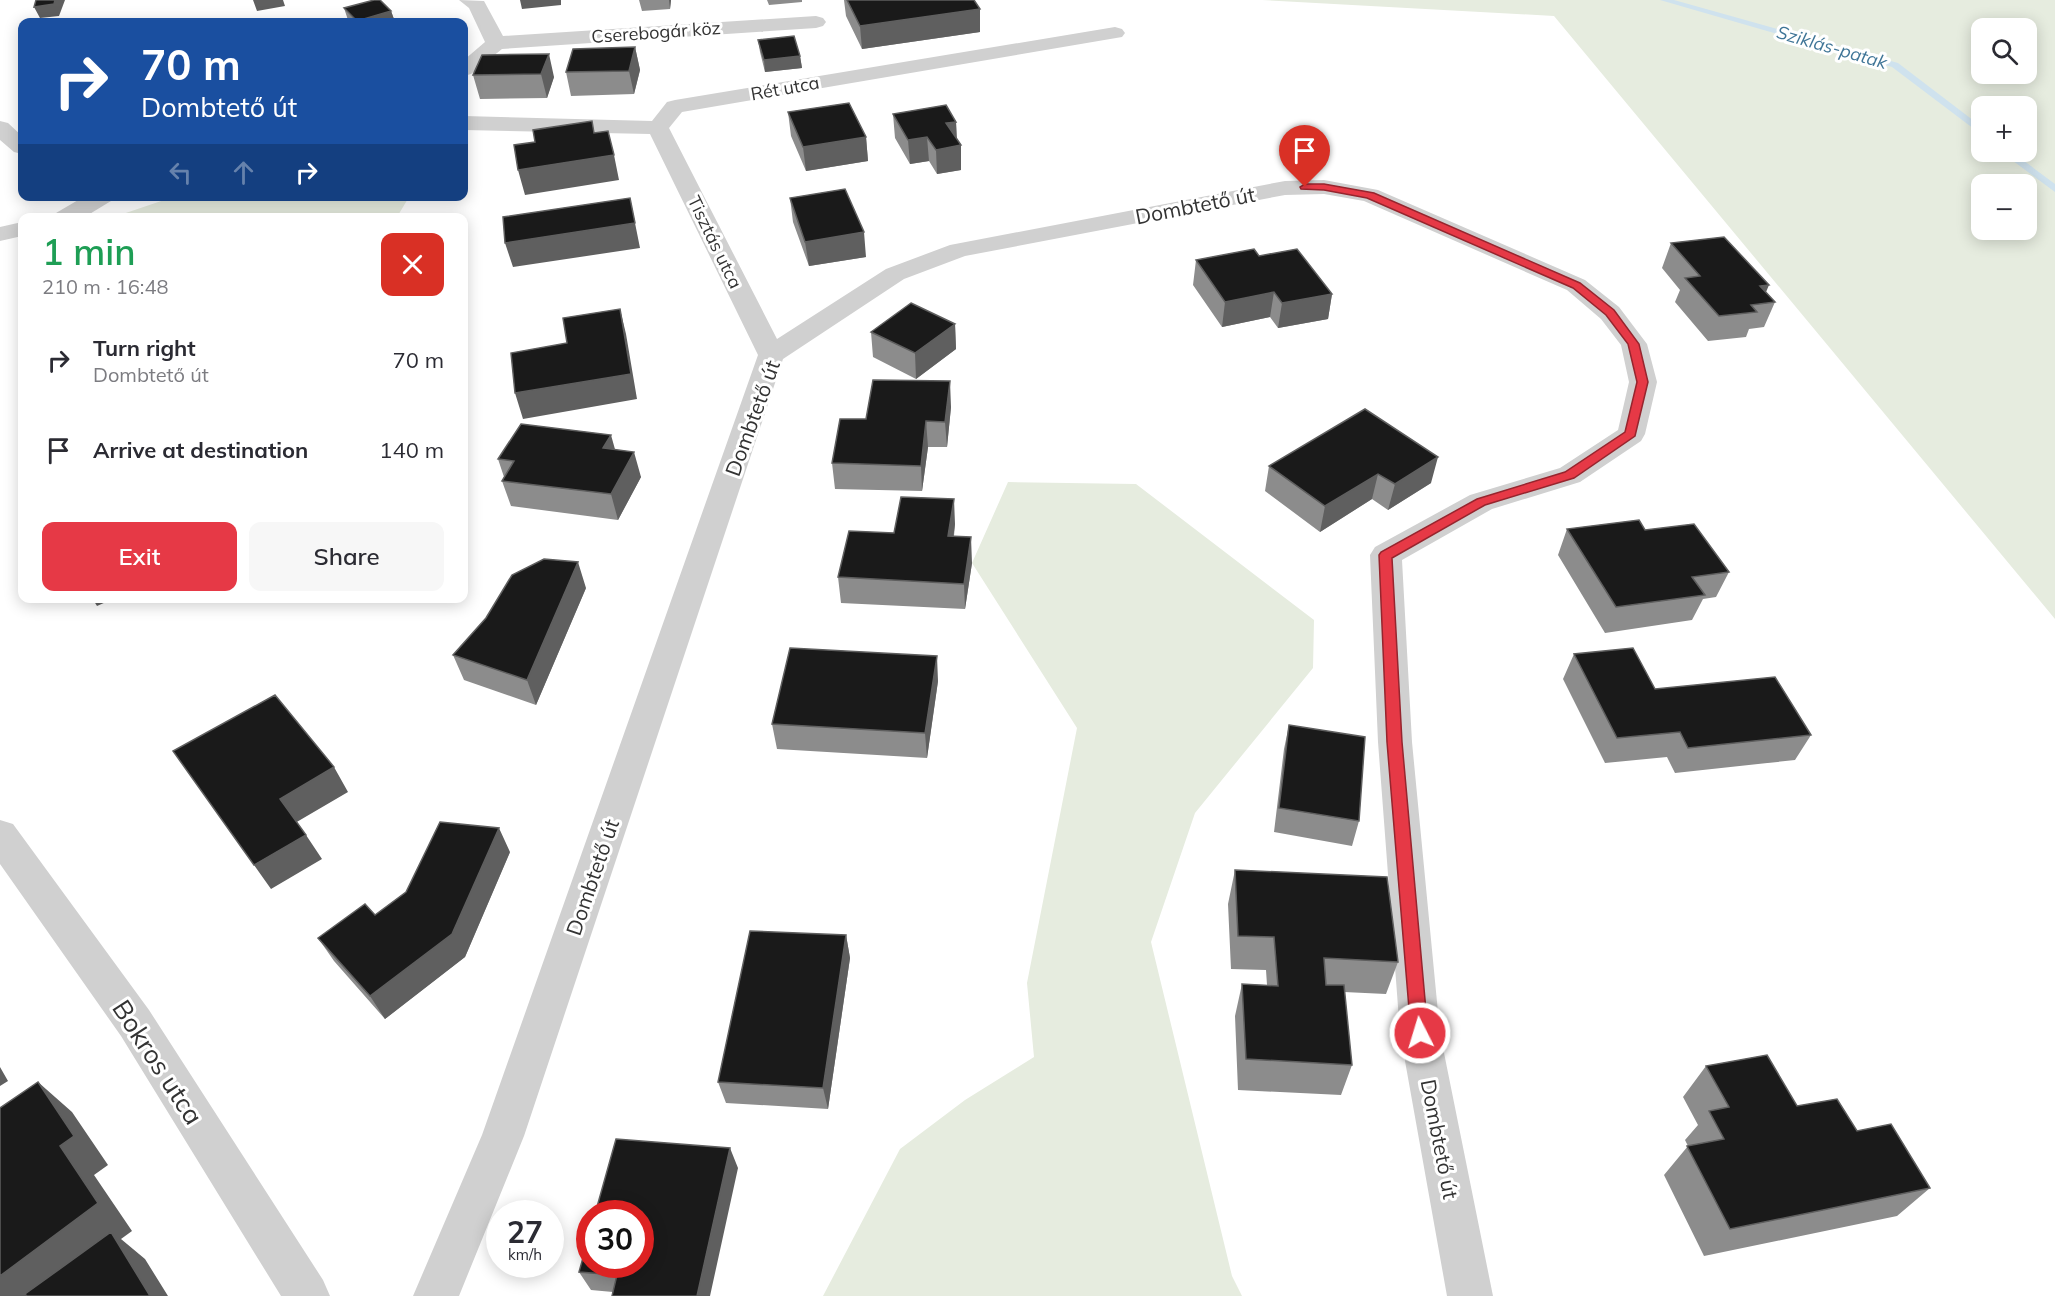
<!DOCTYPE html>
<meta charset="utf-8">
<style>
body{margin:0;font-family:Mulish,sans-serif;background:#f7f7f7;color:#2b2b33;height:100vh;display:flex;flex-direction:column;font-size:22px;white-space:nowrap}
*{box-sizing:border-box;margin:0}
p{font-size:20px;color:#7c7c81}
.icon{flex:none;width:33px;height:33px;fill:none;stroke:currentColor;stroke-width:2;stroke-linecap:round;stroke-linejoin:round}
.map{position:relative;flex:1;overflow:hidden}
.sheet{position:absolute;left:18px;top:213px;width:450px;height:390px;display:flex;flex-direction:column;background:#fff;border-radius:12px;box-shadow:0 3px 15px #0003}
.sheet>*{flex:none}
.guide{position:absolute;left:18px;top:18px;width:450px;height:183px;border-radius:12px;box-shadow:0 3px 15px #0003;background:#1a4fa0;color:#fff;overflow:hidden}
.buttons{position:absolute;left:1971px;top:18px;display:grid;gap:12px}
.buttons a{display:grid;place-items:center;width:66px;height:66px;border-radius:12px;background:#fff;box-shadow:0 3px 15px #0003;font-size:30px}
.speed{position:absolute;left:486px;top:1200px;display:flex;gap:12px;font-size:30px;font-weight:700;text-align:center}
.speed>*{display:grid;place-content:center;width:78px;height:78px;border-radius:50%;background:#fff;box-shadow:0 3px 15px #0003;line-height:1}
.speed small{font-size:15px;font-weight:400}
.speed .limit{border:9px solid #d22;background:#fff;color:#111}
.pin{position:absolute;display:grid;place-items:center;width:51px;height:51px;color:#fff;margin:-62px -26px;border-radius:50% 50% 50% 0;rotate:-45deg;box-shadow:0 0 6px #0007}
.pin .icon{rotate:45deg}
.me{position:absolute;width:66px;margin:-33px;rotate:355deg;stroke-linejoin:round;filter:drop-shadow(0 0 4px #0008)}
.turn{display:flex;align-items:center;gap:21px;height:126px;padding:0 24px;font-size:27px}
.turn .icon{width:78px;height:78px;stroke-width:2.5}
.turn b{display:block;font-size:42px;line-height:51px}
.lanes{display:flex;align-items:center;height:57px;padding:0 24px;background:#0003;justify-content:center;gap:30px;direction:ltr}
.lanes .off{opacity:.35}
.round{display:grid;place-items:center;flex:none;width:63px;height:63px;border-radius:12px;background:#f7f7f7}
.headline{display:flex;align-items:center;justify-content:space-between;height:102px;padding:0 24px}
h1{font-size:36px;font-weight:600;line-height:45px;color:#1e9e55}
.cta{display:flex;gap:12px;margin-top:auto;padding:12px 24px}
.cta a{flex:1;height:69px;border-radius:12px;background:#e63946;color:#fff;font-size:24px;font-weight:600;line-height:69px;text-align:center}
.cta a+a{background:#f7f7f7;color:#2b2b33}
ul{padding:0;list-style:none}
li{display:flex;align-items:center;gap:18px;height:90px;padding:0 24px}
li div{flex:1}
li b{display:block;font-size:22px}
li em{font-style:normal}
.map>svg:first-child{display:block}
.green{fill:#e6ecdf;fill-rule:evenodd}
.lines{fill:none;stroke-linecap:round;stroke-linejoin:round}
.stream{fill:#cfe2ee;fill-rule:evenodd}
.street{fill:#d0d0d0;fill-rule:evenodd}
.wall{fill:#8c8c8c}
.shaded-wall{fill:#5f5f5f}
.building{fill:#1a1a1a;stroke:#5f5f5f;stroke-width:1.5}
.route{fill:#e63946;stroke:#96252e;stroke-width:1.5}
.labels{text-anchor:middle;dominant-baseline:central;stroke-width:6;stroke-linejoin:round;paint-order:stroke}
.far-street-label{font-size:18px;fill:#333;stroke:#fff}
.far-water-label{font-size:18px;font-style:italic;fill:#3f7597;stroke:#fff}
.street-label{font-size:21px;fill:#333;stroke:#fff}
.near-street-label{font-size:26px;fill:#333;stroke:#fff}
</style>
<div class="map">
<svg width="2055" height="1296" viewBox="0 0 2055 1296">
<rect width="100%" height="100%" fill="#fff"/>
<!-- green -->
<path class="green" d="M1262 0H2055V619L1554 16ZM1982 28H2026V74H1982ZM1982 106H2026V152H1982ZM1982 184H2026V230H1982Z
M173 197V196L409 197 397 217H114Z
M1008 482 1136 484 1314 620 1313 668 1195 813 1151 942 1232 1276 1242 1296H823L900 1149 965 1100 1034 1057 1027 983 1077 728 972 563Z"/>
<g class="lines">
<!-- stream -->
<path class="stream" d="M1660 0H1674L1898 63 1982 127V135L1892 67Z
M2001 152H2012L2055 184V192Z"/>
<!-- street -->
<path class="street" d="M459 0 484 1 503 36 816 16 823 18 826 22 823 26 816 28 502 49 471 74 464 76V60L485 42 469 8Z
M1115 27 1122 29 1125 33 1122 37 682 112 669 128 777 339 886 269 950 245 1285 181 1324 180 1378 190 1585 280 1619 307 1647 344 1657 382 1645 434 1641 441 1580 482 1492 509 1402 560 1412 742 1440 1033 1493 1296H1447L1400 1033 1378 742 1370 555 1375 547 1470 495 1560 468 1618 430 1629 382 1621 345 1601 319 1567 290 1364 201 1324 194 1285 195 965 256 904 279 783 359 524 1136 459 1296H413L482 1135 758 355 650 134 464 130V116L652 121 667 102 675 100Z
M0 121 8 123 22 136V154L14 152 0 140Z
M85 196H115L111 201 83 218H53L56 213Z
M22 222V236L0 241V227Z
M0 820 13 824 149 1010 323 1280 330 1296H281L121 1036 0 864Z"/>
</g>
<!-- wall -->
<path class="wall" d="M639 0H671L670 9 642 11Z
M767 0H802V2L769 5Z
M844 0H974L980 32 862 49 846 16Z
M344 8 391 11 395 22H351L348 20Z
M758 40 800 56 802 68 765 72 760 52Z
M635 47 640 70 634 94 571 96 566 72Z
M482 55 554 77 547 98 480 99 473 75Z
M788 112 866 137 868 161 806 171 791 136Z
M893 114 956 122 957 140 961 170 937 174 929 161 910 164 895 138Z
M790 198 866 257 809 266 793 222Z
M1671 243 1766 292 1775 302 1764 327 1749 329 1746 337 1708 341 1675 302 1680 290 1662 268Z
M1259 256 1332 294 1328 319 1278 328 1270 317 1222 327 1193 285 1196 260Z
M955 324 956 349 916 379 873 357 871 332Z
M951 407 947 447H928L922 491 835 489 832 463 866 419Z
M1365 409 1431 483 1388 510 1372 499 1320 532 1265 491 1269 466Z
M615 450 641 477 618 520 511 506 502 481 504 477 498 459Z
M955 524 954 536 972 563 965 609 841 603 838 577 894 533Z
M1567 529 1645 530 1729 572 1716 597 1703 599 1692 620 1605 633 1558 555Z
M586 588 536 705 464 680 453 655Z
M1574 654 1655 689 1811 735 1795 760 1675 773 1667 757 1605 763 1563 679Z
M938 681 927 758 777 749 772 724Z
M1289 725 1359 821 1352 846 1274 832 1284 749Z
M510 852 465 957 385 1019 334 961 318 938 375 915Z
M1235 870 1398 962 1386 994 1344 992 1352 1065 1341 1095 1238 1090 1235 1016 1242 984 1267 985 1266 970 1231 969 1228 904Z
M846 935 850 958 828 1109 726 1103 718 1082Z
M1706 1066 1857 1131 1930 1188 1897 1216 1704 1256 1664 1175 1688 1146 1685 1140 1698 1125 1683 1097Z
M738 1168 613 1292 591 1290 579 1272Z"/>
<!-- shaded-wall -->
<path class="shaded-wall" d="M55 0H65L59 16 40 18 34 7Z
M253 0H283L285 6 257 11Z
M520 0H561V5L522 9Z
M669 0H671L670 9Z
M980 9V32L862 49 860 26Z
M391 11 395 22H357V21Z
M635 47 640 70 634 94 629 71Z
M549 54 554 77 547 98 541 74Z
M800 56 802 68 765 72 764 60Z
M956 122 957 146 946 123Z
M866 137 868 161 806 171 803 147Z
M927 137 929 161 910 164 908 140Z
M961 145V170L937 174 936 150Z
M614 155 619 180 525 195 518 170Z
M630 198 640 248 513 267 505 243Z
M864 232 866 257 809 266 805 242Z
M1769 285 1761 304 1760 286Z
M1274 292 1270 317 1222 327 1225 302Z
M1332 294 1328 319 1278 328 1282 303Z
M620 309 626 334 637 399 523 419 515 393Z
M955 324 956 349 916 379 915 353Z
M950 381 951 407 947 447 945 422Z
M926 421 928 447 922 491 921 466Z
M611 435 618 460 603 448Z
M634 452 641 477 618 520 611 494Z
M1438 457 1431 483 1388 510 1395 484Z
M1378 474 1372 499 1320 532 1325 506Z
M954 499 955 524 950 562 948 536Z
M971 537 972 563 965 609 964 584Z
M578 562 586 588 536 705 527 680Z
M92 598H115L97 606Z
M937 656 938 681 927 758 925 733Z
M334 767 348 792 295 823 280 799Z
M499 828 510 852 465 957 385 1019 370 996Z
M306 835 322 859 271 889 254 865Z
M846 935 850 958 828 1109 823 1088Z
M0 1067 8 1081 0 1086Z
M38 1082 72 1112 108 1165 94 1175 132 1231 121 1239 145 1259 168 1296H0V1276L60 1146Z
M730 1148 738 1168 710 1296H697Z"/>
<!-- building -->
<path class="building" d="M36 0H55L54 4 34 7Z
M374 0H380L391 11 357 21 344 8Z
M847 0H974L980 9 860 26Z
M794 36 800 56 764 60 758 40Z
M635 47 629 71 566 72 573 49Z
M549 54 541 74 473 75 482 55Z
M849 103 866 137 803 147 788 112Z
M946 105 956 122 946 123 961 145 936 150 927 137 908 140 893 114Z
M592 121 594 133 608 131 614 155 518 170 514 145 535 142 533 130Z
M845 189 864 232 805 242 790 198Z
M630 198 635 223 505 243 503 217Z
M1724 237 1769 285 1760 286 1775 302 1751 305 1757 312 1719 316 1685 278 1700 276 1671 243Z
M1254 249 1259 256 1297 249 1332 294 1282 303 1274 292 1225 302 1196 260Z
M911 303 955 324 915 353 871 332Z
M620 309 631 374 515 393 511 353 567 343 563 318Z
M873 380 950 381 945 422 926 421 921 466 832 463 840 419H866Z
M1365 409 1438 457 1395 484 1378 474 1325 506 1269 466Z
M521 424 611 435 603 448 634 452 611 494 502 481 514 461 498 459Z
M901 497 954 499 948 536 971 537 964 584 838 577 849 531 894 533Z
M1639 520 1645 530 1694 524 1729 572 1692 577 1705 595 1616 607 1567 529Z
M544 559 578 562 527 680 453 655 486 618 512 575Z
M790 648 937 656 925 733 772 724Z
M1633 648 1655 689 1775 677 1811 735 1688 748 1680 732 1617 738 1574 654Z
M275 695 334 767 280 799 306 835 254 865 173 751Z
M1289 725 1365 737 1359 821 1279 808Z
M440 822 499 828 452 934 370 996 318 938 365 904 375 915 406 892Z
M1235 870 1387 877 1398 962 1324 958 1326 985H1344L1352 1065 1246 1059 1242 984 1278 986 1274 937 1238 936Z
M750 931 846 935 823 1088 718 1082Z
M1767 1055 1797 1106 1837 1099 1857 1131 1891 1124 1930 1188 1730 1229 1687 1146 1724 1139 1709 1111 1729 1107 1706 1066Z
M38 1082 74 1136 60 1146 98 1203 0 1276V1108Z
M616 1139 730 1148 697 1296H612L617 1275 579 1272 590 1233V1264H640V1214H595Z
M111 1232 150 1296H27L25 1294Z"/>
<!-- route -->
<path class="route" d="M1305 184H1324L1374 193 1580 283 1614 310 1639 344 1648 382 1635 436 1574 478 1485 505 1392 558 1402 742 1428 1033 1426 1039 1420 1041 1414 1039 1411 1033 1387 742 1379 555 1381 552 1477 499 1565 472 1625 432 1637 382 1628 344 1606 315 1573 288 1367 198 1324 190 1301 189 1300 187Z"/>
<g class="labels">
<!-- far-street labels -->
<g class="far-street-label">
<text transform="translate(656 32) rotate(-4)">Cserebogár köz</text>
<text transform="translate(785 88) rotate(-10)">Rét utca</text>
<text transform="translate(715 242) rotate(64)">Tisztás utca</text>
</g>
<!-- far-water labels -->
<g class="far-water-label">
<text transform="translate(1832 47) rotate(16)">Sziklás-patak</text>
</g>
<!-- street labels -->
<g class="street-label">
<text transform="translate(1195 205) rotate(-11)">Dombtető út</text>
<text transform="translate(752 418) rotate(-70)">Dombtető út</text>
<text transform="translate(592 877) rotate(-71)">Dombtető út</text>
<text transform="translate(1440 1139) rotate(79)">Dombtető út</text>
</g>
<!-- near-street labels -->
<g class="near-street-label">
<text transform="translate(158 1062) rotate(57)">Bokros utca</text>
</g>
</g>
</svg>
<div class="buttons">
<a><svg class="icon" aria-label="search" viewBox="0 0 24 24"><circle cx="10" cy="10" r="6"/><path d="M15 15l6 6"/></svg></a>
<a>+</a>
<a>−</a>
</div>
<div class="speed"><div>27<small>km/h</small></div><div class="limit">30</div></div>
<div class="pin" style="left:1305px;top:187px;background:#d93025"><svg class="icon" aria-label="arrive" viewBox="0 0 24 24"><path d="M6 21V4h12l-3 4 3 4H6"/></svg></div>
<svg class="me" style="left:1420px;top:1033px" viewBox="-20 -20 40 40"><circle r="17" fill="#e63946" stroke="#fff" stroke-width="3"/><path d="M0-11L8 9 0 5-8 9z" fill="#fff"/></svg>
<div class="guide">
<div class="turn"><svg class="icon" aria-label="right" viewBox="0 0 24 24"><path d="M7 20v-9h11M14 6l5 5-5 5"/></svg><div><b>70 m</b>Dombtető út</div></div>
<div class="lanes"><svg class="icon off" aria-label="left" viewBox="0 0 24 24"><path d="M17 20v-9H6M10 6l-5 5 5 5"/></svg><svg class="icon off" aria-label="ahead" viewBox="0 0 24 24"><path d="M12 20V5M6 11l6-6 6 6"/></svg><svg class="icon" aria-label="right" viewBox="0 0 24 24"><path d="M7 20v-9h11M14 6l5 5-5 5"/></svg></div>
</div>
<section class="sheet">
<div class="headline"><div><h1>1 min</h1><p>210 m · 16:48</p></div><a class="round" style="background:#d93025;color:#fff"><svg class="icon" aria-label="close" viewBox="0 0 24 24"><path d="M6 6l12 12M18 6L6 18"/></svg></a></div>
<ul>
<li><svg class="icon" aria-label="right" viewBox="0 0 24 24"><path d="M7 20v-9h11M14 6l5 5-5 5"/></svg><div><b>Turn right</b><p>Dombtető út</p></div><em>70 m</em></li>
<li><svg class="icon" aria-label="arrive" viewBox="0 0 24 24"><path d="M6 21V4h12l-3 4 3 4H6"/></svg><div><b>Arrive at destination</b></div><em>140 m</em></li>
</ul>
<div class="cta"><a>Exit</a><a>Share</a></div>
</section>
</div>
